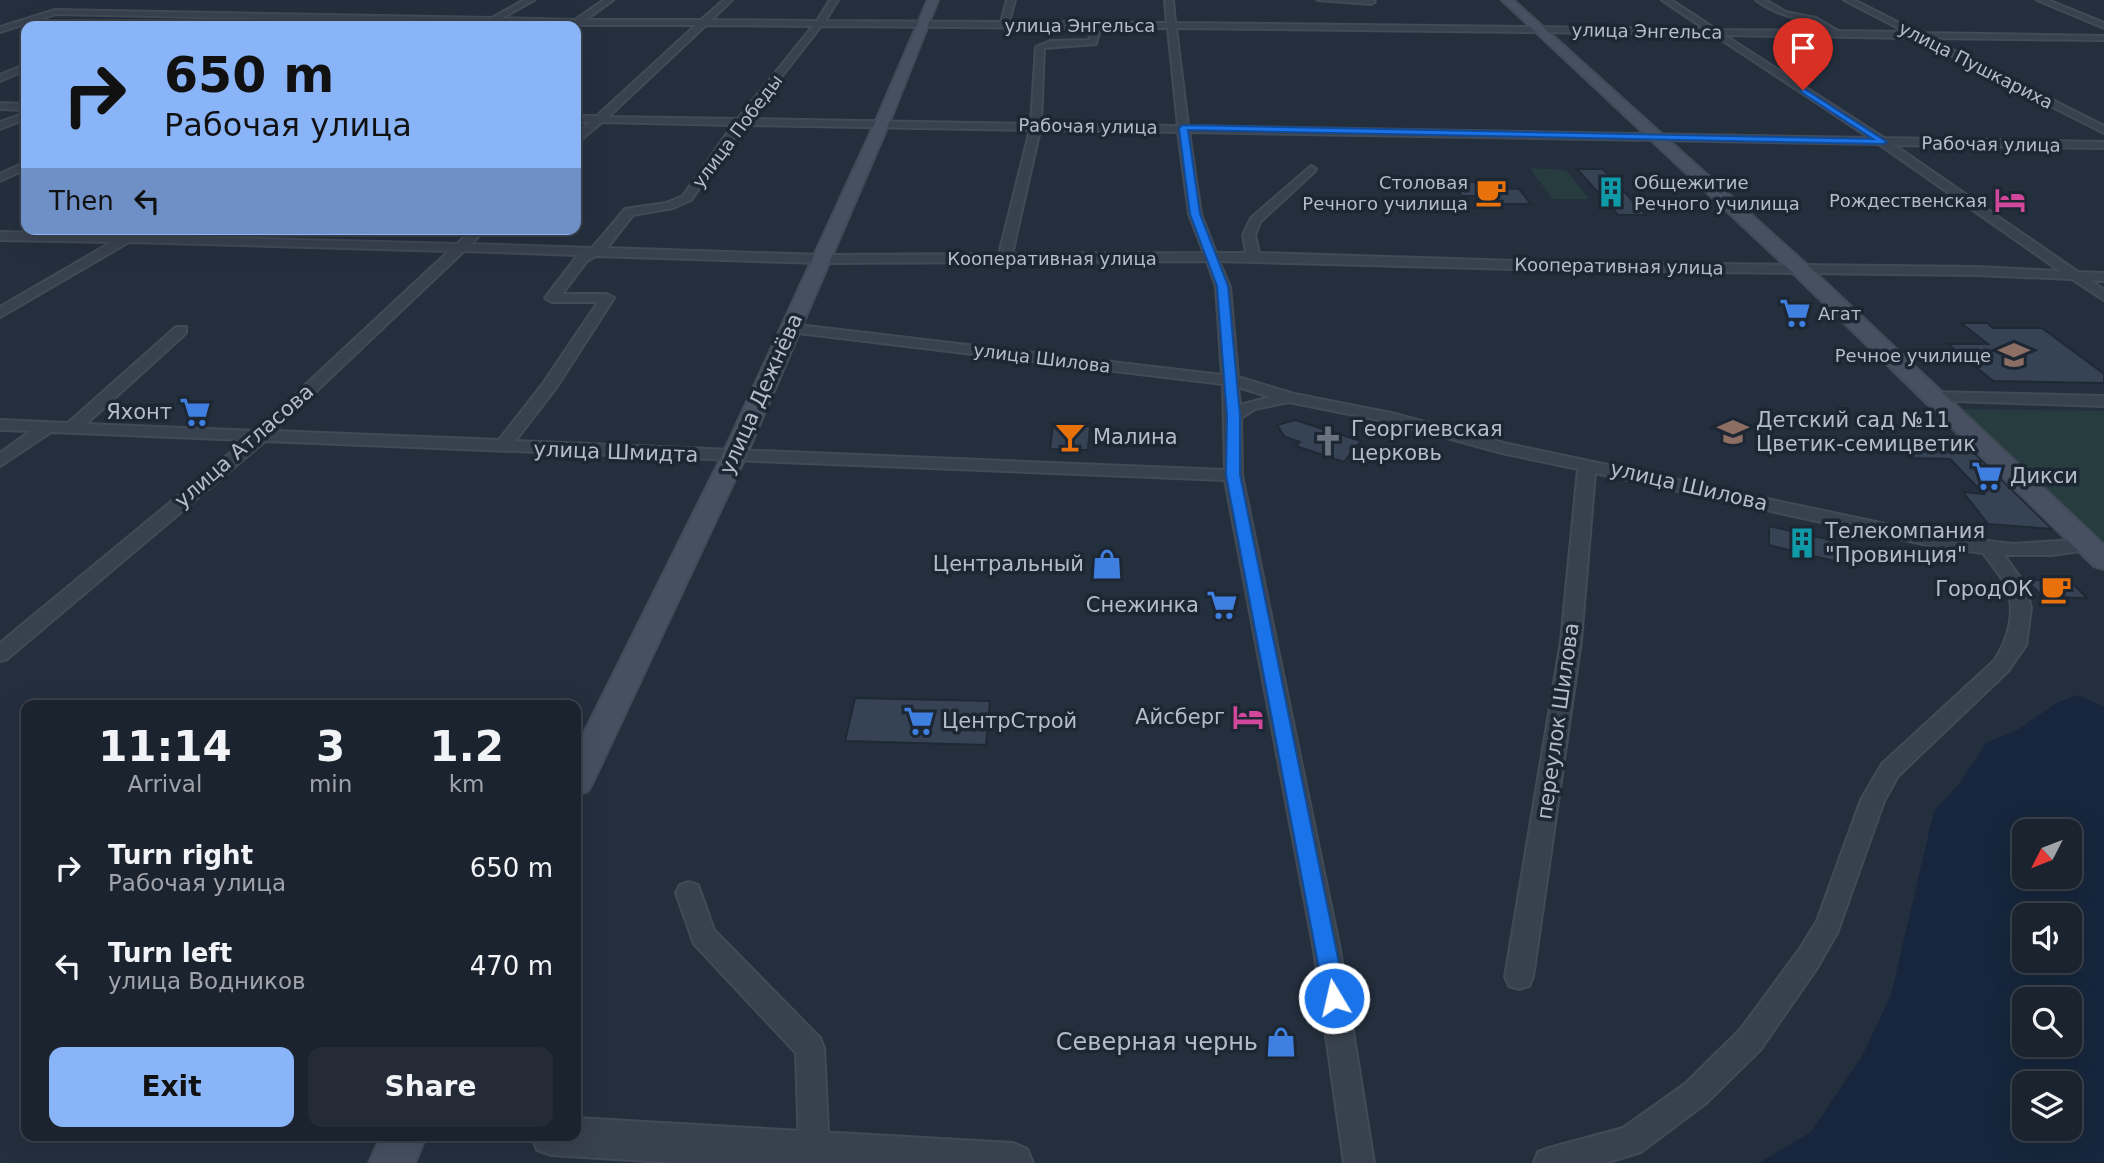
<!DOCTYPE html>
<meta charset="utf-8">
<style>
body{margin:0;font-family:"DejaVu Sans",sans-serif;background:#242b36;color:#f1f3f6;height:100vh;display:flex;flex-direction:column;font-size:26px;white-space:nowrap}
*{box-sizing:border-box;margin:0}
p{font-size:23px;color:#a0a4aa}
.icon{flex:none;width:38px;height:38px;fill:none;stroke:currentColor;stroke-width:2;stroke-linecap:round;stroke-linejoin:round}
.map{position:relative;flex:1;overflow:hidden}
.panel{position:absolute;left:21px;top:700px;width:560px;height:441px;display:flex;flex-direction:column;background:#1b232e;border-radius:14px;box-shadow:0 7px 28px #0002,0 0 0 2px #39404a}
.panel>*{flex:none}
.hud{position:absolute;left:21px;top:21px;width:560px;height:214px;border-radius:14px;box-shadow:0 7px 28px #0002,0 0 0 2px #39404a;background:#8ab4f8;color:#111;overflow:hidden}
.needle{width:46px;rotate:228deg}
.buttons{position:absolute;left:2012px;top:819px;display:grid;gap:14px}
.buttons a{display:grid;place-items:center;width:70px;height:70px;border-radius:14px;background:#1b232e;box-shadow:0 7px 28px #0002,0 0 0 2px #39404a;font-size:35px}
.pin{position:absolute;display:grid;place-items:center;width:60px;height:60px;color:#fff;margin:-72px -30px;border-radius:50% 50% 50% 0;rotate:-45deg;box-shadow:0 0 7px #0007}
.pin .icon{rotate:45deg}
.me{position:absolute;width:77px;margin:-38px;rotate:351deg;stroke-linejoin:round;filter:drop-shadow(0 0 5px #0008)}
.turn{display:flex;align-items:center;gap:24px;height:147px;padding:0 28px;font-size:32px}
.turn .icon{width:91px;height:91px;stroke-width:2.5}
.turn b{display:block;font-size:49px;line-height:60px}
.then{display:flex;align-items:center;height:66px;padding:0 28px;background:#0003;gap:14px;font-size:26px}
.eta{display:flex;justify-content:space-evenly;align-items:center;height:119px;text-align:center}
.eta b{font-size:42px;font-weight:700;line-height:49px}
.primary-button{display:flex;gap:14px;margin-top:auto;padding:14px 28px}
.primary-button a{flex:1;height:80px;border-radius:14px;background:#8ab4f8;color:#111;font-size:28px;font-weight:700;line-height:80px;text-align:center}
.primary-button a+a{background:#242b36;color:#f1f3f6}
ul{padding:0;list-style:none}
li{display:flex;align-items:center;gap:21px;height:98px;padding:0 28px}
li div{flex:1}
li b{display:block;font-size:26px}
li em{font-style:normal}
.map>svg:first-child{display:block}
.green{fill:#263c3f}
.water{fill:#17263c;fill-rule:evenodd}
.building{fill:#364354;stroke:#1f2835;stroke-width:2}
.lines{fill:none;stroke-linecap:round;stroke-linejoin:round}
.minor-casing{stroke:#414a57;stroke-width:4}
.tertiary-casing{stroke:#414a57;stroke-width:4}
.secondary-casing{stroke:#414a57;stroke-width:4}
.minor{fill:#38414e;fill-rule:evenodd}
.tertiary{fill:#38414e;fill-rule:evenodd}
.secondary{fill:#465061;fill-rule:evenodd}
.route{fill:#1a73e8;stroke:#114b97;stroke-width:2}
.labels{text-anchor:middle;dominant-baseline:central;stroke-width:7;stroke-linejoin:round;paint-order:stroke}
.far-street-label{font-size:18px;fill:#b4bcc9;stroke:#1d2633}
.far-poi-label{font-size:18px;fill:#b4bcc9;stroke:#1d2633;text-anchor:end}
.street-label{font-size:21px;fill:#b4bcc9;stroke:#1d2633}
.poi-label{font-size:21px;fill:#b4bcc9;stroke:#1d2633;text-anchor:start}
.near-poi-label{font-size:24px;fill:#b4bcc9;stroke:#1d2633;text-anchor:end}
</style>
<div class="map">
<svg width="2104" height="1163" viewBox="0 0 2104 1163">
<rect width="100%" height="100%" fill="#242f3e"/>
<!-- green -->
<path class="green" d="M1533 168 1566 170 1589 199H1553L1531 170Z
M1959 409 2104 411V544Z"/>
<!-- water -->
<path class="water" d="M2079 695 2104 707V1163H1759L1811 1132 1862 1056 1891 995 1934 811 1959 784 1987 742 2016 731 2058 702ZM2025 831H2070V877H2025ZM2025 915H2070V961H2025ZM2025 999H2070V1045H2025ZM2025 1083H2070V1129H2025Z"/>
<!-- building -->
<path class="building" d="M1577 169H1603L1646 215H1618Z
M1453 182H1495L1500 188 1519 189 1531 204H1498L1492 196H1462Z
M1961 323H1987L1993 328H2042L2104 374V383L1993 381 1948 344H1988Z
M1295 420 1361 441 1344 462 1296 446 1300 442 1285 437 1277 425Z
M1053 425 1090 426 1088 450 1050 449Z
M1892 439 1962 441 2052 529 1988 524 1963 492 1984 494 1950 459 1909 458Z
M1769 526 1835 541 1838 562 1769 545Z
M2026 580H2069L2087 598 2043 597Z
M855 698 990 701 986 745 845 741Z"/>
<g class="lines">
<!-- minor casing -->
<g class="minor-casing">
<path id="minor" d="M524 0H534L502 18 575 20 604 0H613L585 20H701L724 0H732L711 20 817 21 830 0H838L825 21 1001 22 1007 0H1015L1009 22 1167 23 1165 0H1173L1175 23 1705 29 1662 0H1671L1717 30 1827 31C1804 18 1778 17 1756 0H1765L1786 12 1816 18 1838 31 1906 32 1844 0H1854L1919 33 2104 36V40L1929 38 2104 126V133L1916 38 1724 35 1884 138 2104 142V148L1894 145 2078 272 2104 273V281L2090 280 2104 290V300L2072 279 1977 275 1549 270 1219 261 1230 287 1238 377 1294 394 1391 413 1504 443 1937 535 2013 544 2089 539 2098 545 2096 549 2051 555H2004L2026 586 2031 608 2026 645 2008 671 1898 776 1884 801 1837 933 1817 968 1760 1050 1705 1104 1641 1152 1605 1163H1534L1538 1152 1549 1148 1623 1128 1685 1084 1740 1030 1799 950 1817 921 1861 800 1882 764 1994 661C2008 641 2017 610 2006 586 2001 575 1991 564 1983 553L1937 547 1595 473 1581 641 1533 977 1529 986 1519 989 1509 986 1505 977 1561 641 1578 469 1502 453 1389 422 1289 402 1255 409 1241 418 1242 475 1340 950 1374 1163H1344L1314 950 1225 480 265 441 7 659 0 661V643L246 440 51 432 0 466V453L31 431 0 430V420L68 423 176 327H186V333L86 424 256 431 449 251 129 242 0 317V307L112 242 0 240V232L457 244 473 229H486L471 244 592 248 625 209 666 203 683 196 733 125 602 122 576 144V136L590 122H576V116H597L696 25H575L56 14 0 32V27L55 10 492 18ZM706 25 813 26 738 119 608 117ZM821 26 1091 28 1089 40 1050 41 1036 47 1031 124 748 119ZM1100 28H1168L1178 126 1041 124 1044 48 1096 44ZM1176 28 1713 34 1870 138 1188 126ZM743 125 1030 130 999 254 821 255 607 248 633 215 673 208 691 200ZM1040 130 1178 132 1189 214 1204 253 1012 254ZM1189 132 1879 144 2060 271 1977 267 1549 262 1259 253 1255 235 1260 222 1315 171 1316 169 1311 166 1251 218 1243 235 1246 253H1216L1201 214ZM464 251 578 255 545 298 552 302H598L542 385 499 440 274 431ZM596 256 821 263 1207 261 1216 287 1222 375 790 324 783 328 790 332 1223 384 1225 470 515 441 556 388 614 298 607 294H562L587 261ZM1238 387 1270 397 1240 405Z
M1317 0H1372L1375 2 1371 4Z
M2037 0H2048L2104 23V28Z
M26 64V70L0 81V75Z
M0 103 26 104V110L0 109Z
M26 113V119L0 129V122Z
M26 162V169L0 181V174Z
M1932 392 2104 396V406L1927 400 1924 397 1927 394Z
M689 882 698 885 714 930 820 1038 824 1048 829 1152 825 1163H803L799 1152 796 1053 694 944 676 893 680 885Z"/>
</g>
<!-- tertiary casing -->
<g class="tertiary-casing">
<path id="tertiary" d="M576 1118 1013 1143 1027 1149 1033 1163H680L551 1155 537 1150 532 1136H576Z"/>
</g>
<!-- secondary casing -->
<g class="secondary-casing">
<path id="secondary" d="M928 0H938L889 123 746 456 593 782 588 791 576 795V749L722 456 875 123Z
M1502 0H1513L1807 265 2104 545V569L2094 566 1793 273Z
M381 1136H426L415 1163H369Z"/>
</g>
<!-- minor -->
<use href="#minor" class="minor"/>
<!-- tertiary -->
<use href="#tertiary" class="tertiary"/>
<!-- secondary -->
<use href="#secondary" class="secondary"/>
</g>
<!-- route -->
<path class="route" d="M1803 88 1887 142 1883 144 1188 130 1200 214 1228 286 1240 416V475L1346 998 1342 1006 1334 1009 1326 1006 1226 475 1227 416 1217 286 1190 214 1179 128 1183 125 1873 139 1801 92Z"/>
<!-- icons -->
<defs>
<g id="cafe-bare" transform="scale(2.415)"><path d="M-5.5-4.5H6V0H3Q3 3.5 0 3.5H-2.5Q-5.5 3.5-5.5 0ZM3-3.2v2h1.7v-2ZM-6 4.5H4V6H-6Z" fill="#e8710a" stroke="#1d2633" stroke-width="2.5" paint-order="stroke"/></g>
<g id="building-bare" transform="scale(2.415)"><path d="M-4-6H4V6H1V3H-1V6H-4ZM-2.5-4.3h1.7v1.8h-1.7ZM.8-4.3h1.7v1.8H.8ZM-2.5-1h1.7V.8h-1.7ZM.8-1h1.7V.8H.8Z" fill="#0f9aa8" stroke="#1d2633" stroke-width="2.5" paint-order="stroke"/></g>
<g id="hotel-bare" transform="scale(2.415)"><path d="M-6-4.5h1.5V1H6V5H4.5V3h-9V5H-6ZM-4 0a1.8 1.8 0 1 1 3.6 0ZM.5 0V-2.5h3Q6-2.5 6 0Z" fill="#d1479c" stroke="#1d2633" stroke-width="2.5" paint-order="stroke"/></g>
<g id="supermarket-bare" transform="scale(2.415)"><path d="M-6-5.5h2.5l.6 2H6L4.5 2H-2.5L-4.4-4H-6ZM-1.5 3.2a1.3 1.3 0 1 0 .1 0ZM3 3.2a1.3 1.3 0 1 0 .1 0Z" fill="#3f7fe0" stroke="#1d2633" stroke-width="2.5" paint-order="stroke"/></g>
<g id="university-bare" transform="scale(2.415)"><path d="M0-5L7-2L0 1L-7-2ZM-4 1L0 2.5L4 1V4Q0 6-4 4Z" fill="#8d6e63" stroke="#1d2633" stroke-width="2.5" paint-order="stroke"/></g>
<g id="school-bare" transform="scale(2.415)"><path d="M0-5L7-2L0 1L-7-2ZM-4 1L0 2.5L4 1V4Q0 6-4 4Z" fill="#8d6e63" stroke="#1d2633" stroke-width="2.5" paint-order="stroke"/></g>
<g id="bar-bare" transform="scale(2.415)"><path d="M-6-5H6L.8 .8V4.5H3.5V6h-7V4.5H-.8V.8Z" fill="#e8710a" stroke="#1d2633" stroke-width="2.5" paint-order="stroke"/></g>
<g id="church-bare" transform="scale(2.415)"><path d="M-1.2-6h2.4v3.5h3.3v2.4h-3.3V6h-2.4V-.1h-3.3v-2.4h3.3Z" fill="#6b7280" stroke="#1d2633" stroke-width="2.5" paint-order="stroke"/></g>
<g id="shop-bare" transform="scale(2.415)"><path d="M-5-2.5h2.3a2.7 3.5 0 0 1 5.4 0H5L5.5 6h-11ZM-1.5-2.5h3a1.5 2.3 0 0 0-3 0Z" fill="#3f7fe0" stroke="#1d2633" stroke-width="2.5" paint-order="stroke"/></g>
</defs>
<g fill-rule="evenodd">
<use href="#cafe-bare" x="1491" y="192"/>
<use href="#building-bare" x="1611" y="192"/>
<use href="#hotel-bare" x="2010" y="200"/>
<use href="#supermarket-bare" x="1795" y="313"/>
<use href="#university-bare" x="2014" y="355"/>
<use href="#supermarket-bare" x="195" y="412"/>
<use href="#school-bare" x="1733" y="432"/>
<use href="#bar-bare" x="1070" y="437"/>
<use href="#church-bare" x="1328" y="441"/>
<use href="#supermarket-bare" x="1987" y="476"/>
<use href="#building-bare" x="1802" y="543"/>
<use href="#shop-bare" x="1107" y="564"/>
<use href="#cafe-bare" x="2056" y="589"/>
<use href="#supermarket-bare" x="1222" y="605"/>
<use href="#hotel-bare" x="1248" y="717"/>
<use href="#supermarket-bare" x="919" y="721"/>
<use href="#shop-bare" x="1281" y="1042"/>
</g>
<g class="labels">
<!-- far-street labels -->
<g class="far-street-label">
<text x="1080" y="25">улица Энгельса</text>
<text transform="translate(1647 31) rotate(1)">улица Энгельса</text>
<text transform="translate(1976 65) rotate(27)">улица Пушкариха</text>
<text transform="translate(1088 126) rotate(1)">Рабочая улица</text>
<text transform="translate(737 131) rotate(-53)">улица Победы</text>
<text transform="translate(1991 144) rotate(1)">Рабочая улица</text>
<text x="1052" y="258">Кооперативная улица</text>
<text transform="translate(1619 266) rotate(1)">Кооперативная улица</text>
<text transform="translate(1042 358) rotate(7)">улица Шилова</text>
</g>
<!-- far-poi labels -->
<g class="far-poi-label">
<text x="1468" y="182">Столовая<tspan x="1468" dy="21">Речного училища</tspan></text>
<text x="1634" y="182" text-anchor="start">Общежитие<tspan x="1634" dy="21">Речного училища</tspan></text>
<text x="1987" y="200">Рождественская</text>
<text x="1818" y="313" text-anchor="start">Агат</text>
<text x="1991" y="355">Речное училище</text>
</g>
<!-- street labels -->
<g class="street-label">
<text transform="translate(761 394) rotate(-66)">улица Дежнёва</text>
<text transform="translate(244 446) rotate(-41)">улица Атласова</text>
<text transform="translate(616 452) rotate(2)">улица Шмидта</text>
<text transform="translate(1689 486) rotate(13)">улица Шилова</text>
<text transform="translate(1558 721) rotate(-82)">переулок Шилова</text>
</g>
<!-- poi labels -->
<g class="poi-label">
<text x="172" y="412" text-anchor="end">Яхонт</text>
<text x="1756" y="420">Детский сад №11<tspan x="1756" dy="24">Цветик-семицветик</tspan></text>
<text x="1351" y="429">Георгиевская<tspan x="1351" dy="24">церковь</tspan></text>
<text x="1093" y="437">Малина</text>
<text x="2010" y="476">Дикси</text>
<text x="1825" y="531">Телекомпания<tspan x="1825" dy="24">"Провинция"</tspan></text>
<text x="1084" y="564" text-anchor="end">Центральный</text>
<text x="2033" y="589" text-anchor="end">ГородОК</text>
<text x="1199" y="605" text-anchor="end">Снежинка</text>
<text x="1225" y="717" text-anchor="end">Айсберг</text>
<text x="942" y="721">ЦентрСтрой</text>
</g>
<!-- near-poi labels -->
<g class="near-poi-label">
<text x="1258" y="1042">Северная чернь</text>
</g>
</g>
</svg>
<div class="buttons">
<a><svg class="needle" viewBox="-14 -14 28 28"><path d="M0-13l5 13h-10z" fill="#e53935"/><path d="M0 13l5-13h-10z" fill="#a0a4aa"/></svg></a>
<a><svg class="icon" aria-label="sound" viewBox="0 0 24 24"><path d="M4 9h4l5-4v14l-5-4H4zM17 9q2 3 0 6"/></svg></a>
<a><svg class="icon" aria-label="search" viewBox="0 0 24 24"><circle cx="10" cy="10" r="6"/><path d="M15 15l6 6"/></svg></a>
<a><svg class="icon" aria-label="layers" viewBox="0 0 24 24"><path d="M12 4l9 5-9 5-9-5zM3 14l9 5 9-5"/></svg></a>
</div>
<div class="pin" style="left:1803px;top:90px;background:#d93025"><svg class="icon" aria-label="arrive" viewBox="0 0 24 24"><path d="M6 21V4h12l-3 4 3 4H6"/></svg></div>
<svg class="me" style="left:1334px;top:998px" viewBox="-20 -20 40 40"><circle r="17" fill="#1a73e8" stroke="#fff" stroke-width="3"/><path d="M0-11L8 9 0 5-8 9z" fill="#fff"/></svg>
<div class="hud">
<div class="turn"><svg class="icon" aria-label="right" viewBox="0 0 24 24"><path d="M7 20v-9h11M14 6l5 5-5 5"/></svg><div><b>650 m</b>Рабочая улица</div></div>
<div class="then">Then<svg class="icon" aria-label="left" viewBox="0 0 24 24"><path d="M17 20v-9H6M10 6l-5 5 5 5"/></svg></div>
</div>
<section class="panel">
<div class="eta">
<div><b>11:14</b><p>Arrival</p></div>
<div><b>3</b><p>min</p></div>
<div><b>1.2</b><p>km</p></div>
</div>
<ul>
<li><svg class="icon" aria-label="right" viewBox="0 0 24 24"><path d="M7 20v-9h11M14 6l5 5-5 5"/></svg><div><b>Turn right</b><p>Рабочая улица</p></div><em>650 m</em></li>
<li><svg class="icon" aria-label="left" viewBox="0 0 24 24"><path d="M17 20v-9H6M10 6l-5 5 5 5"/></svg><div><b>Turn left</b><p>улица Водников</p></div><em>470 m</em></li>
</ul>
<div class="primary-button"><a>Exit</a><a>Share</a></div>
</section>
</div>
